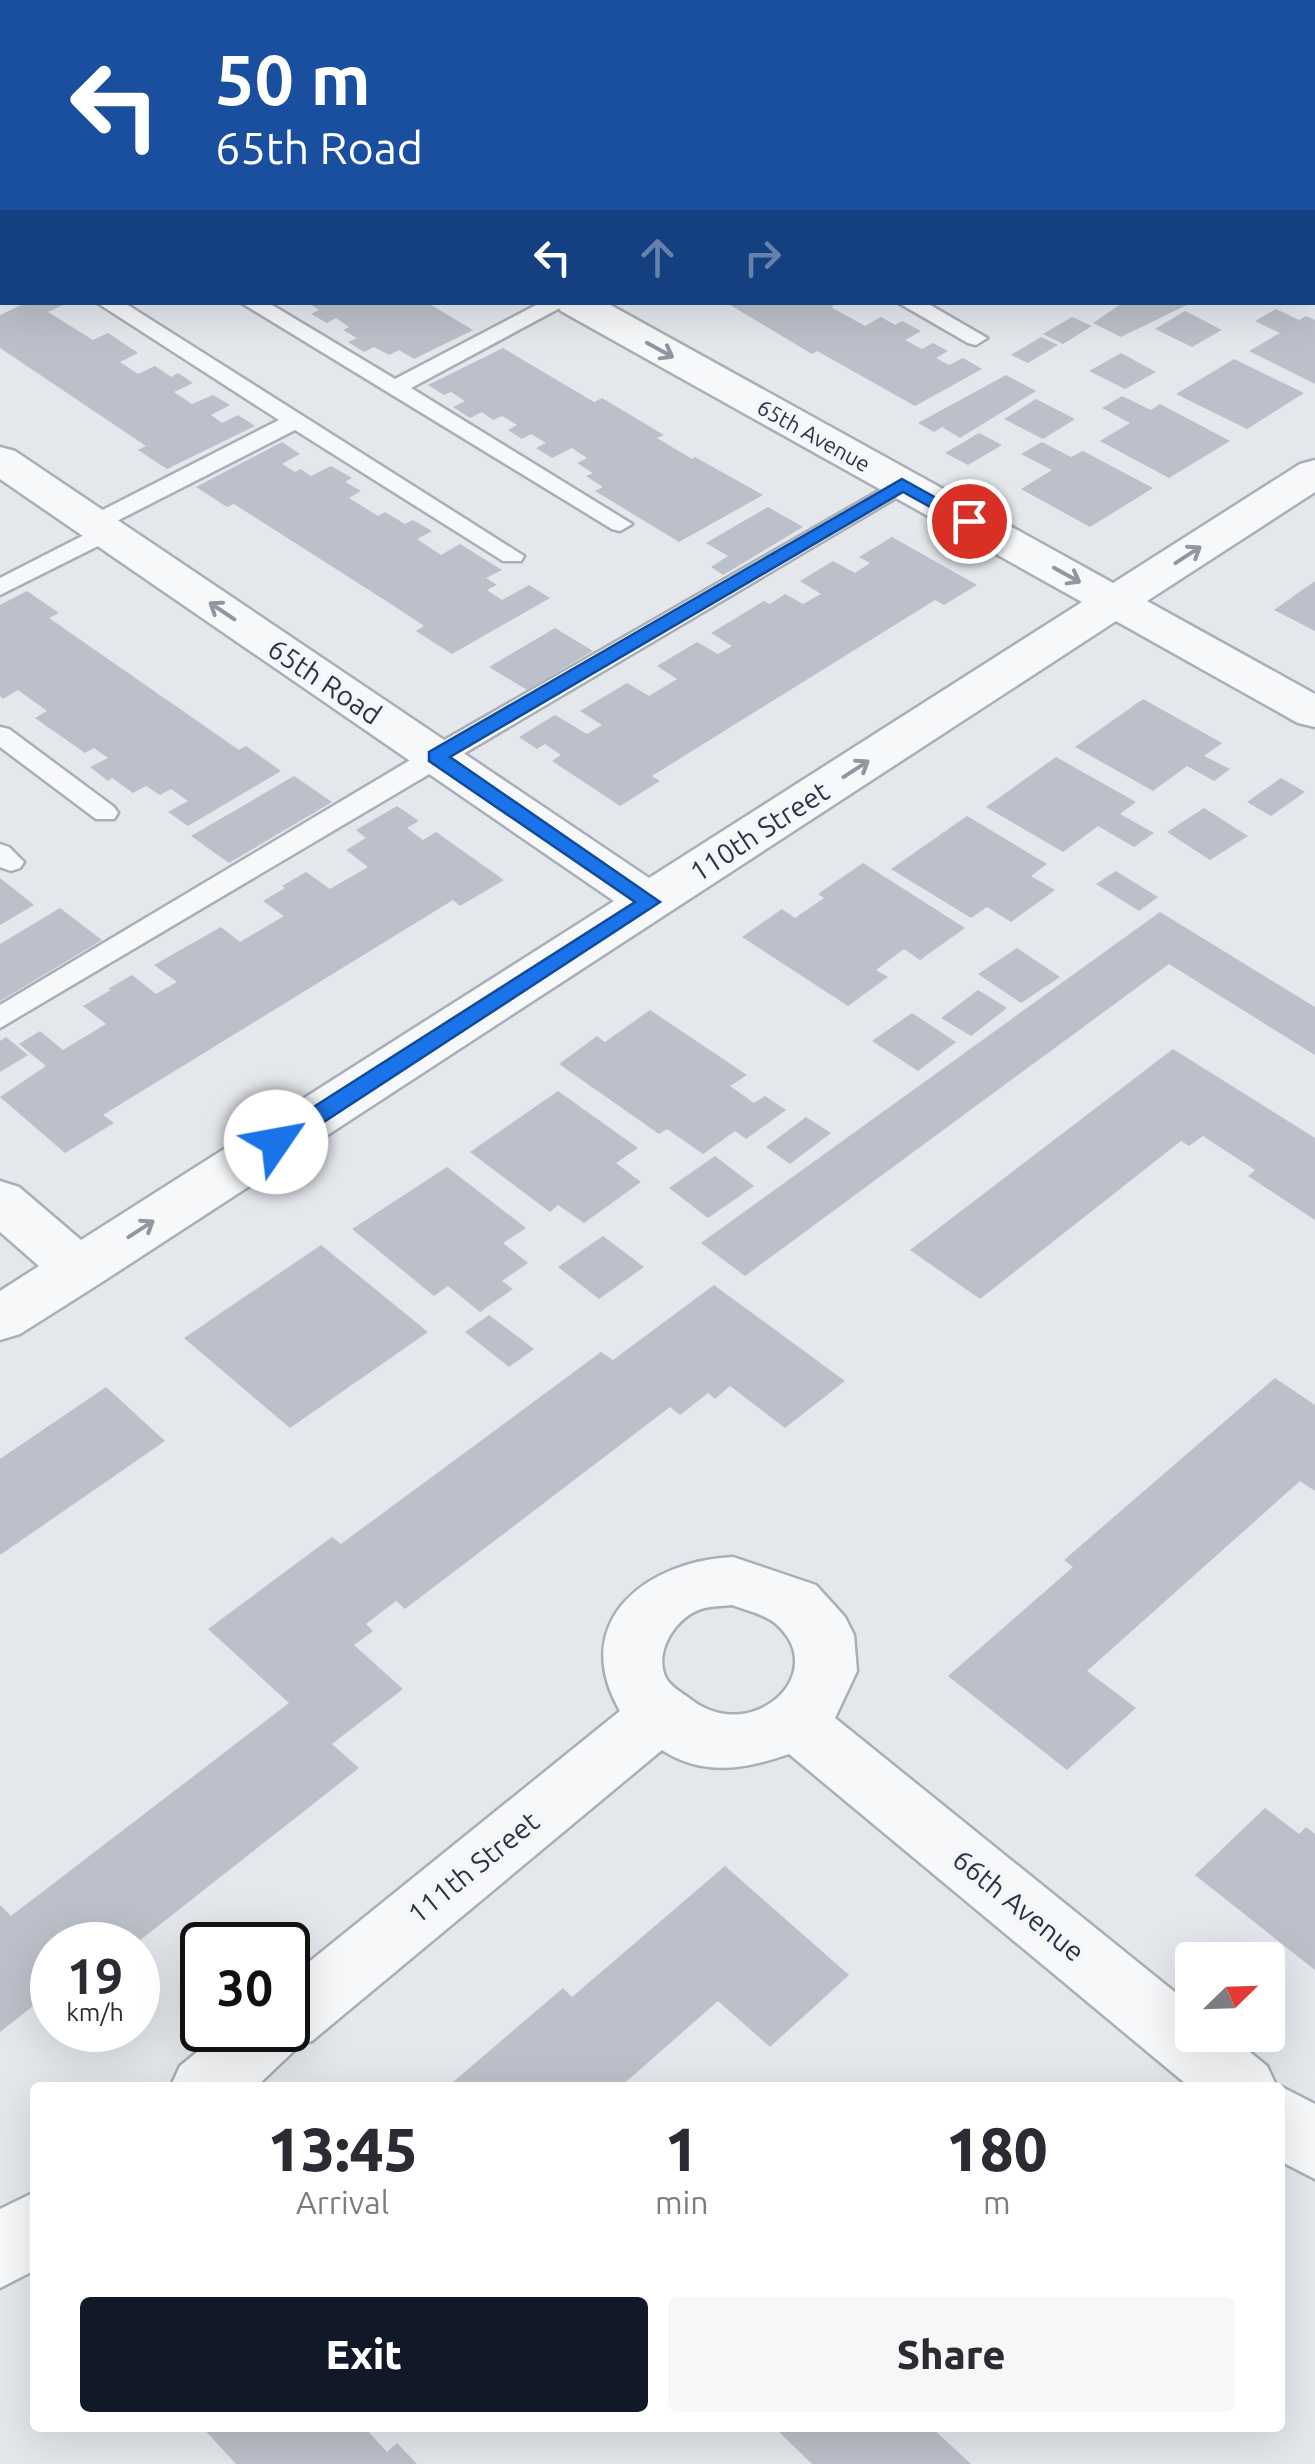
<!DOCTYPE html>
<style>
body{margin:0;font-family:Ubuntu,sans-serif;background:#f7f7f7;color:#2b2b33;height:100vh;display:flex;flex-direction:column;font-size:38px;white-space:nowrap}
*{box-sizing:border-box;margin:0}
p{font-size:32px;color:#7c7c81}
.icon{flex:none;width:55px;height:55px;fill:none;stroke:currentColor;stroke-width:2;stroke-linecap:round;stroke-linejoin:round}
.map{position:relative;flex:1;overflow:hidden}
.side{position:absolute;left:30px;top:2082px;width:1255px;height:350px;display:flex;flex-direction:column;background:#fff;border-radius:10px;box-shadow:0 10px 40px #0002}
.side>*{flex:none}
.guide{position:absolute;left:0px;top:0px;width:1315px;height:305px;box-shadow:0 10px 40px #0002;background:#1a4fa0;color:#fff;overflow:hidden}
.needle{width:65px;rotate:67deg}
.tools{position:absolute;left:1175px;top:1942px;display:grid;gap:20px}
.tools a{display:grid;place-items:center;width:110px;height:110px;border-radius:10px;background:#fff;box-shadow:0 10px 40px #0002;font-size:50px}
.speed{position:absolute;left:30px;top:1922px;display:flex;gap:20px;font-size:50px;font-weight:700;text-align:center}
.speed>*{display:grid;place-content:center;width:130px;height:130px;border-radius:50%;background:#fff;box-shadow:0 10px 40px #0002;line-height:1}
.speed small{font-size:25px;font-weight:400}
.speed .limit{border:5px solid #111;border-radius:15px;background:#fff;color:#111}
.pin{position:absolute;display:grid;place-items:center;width:85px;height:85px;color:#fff;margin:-42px;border:5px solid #fff;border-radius:50%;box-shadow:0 2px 10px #0007}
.me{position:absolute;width:110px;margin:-55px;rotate:57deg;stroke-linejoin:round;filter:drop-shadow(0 0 8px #0008)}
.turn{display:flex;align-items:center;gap:35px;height:210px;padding:0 50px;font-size:45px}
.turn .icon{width:130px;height:130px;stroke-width:2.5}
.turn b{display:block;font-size:70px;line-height:85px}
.lanes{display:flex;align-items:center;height:95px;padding:0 50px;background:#0003;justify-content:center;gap:50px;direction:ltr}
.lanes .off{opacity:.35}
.eta{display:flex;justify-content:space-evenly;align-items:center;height:170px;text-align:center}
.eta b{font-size:60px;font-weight:800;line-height:70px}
.primary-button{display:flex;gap:20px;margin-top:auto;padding:20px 50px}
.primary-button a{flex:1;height:115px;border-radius:10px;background:#111827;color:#fff;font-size:40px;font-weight:800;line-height:115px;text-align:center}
.primary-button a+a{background:#f7f7f7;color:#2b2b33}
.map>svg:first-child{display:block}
.built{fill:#d2d6de}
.building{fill:#bbc0ca}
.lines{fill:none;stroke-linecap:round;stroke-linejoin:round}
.service-casing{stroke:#a9aeb7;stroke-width:5}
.minor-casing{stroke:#a9aeb7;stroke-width:5}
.secondary-casing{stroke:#a9aeb7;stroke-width:5}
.service{fill:#f7f8fa;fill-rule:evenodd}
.minor{fill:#f7f8fa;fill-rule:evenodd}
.secondary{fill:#fff;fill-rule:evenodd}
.oneway{stroke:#9196a0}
.route{fill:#1a73e8;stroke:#114b97;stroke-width:2.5}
.labels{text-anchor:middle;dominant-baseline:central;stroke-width:8;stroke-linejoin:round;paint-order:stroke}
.far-street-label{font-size:22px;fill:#2b3445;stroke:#f4f6f9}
.street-label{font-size:28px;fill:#2b3445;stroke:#f4f6f9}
</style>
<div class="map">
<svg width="1315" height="2464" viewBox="0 0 1315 2464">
<rect width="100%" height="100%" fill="#e4e7ec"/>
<!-- built -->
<path class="built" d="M0 0H606L2 2V15Z"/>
<!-- building -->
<path class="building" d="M28 302H69L48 312 93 340 108 333 138 353 120 362 138 374 155 366 171 377 178 373 193 383 174 392 192 404 213 395 230 405 211 415 222 423 238 415 255 426 167 469 138 450 146 446 0 348V315Z
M306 302H426L473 330 414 359 399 350 389 355 374 347 364 352 348 342 357 338 343 330 349 327 336 318 327 323 311 314 319 310Z
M725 302H840L831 307 865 326 881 317 895 325 902 321 921 331 905 340 922 349 933 343 948 351 936 358 949 365 963 358 982 369 915 406 817 351 812 354Z
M1124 302H1193L1121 337 1093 323Z
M1276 309 1299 320 1306 316 1315 320V384L1249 351 1280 333 1255 321Z
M1185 311 1222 330 1192 347 1155 329Z
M1072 317 1092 326 1063 344 1043 334Z
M1041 337 1058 345 1028 363 1011 355Z
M503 348 594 402 602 398 664 435 657 438 692 459 695 457 763 495 679 542 595 491 603 487 586 476 593 473 577 463 587 458 572 448 552 458 536 448 546 443 531 434 522 439 508 430 517 425 502 416 493 420 482 412 470 418 453 407 465 401 451 392 444 395 428 385Z
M1121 353 1156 372 1125 389 1089 371Z
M1234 359 1304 393 1247 429 1176 394Z
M1006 375 1036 391 960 438 942 427 934 432 918 423Z
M1122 396 1151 410 1160 404 1230 441 1169 478 1100 441 1130 423 1102 408Z
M1036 399 1075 419 1043 439 1004 419Z
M979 433 1002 445 968 465 945 453Z
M282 442 300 454 282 464 295 472 301 469 311 476 331 466 352 478 345 482 361 491 349 498 378 516 385 512 405 524 413 520 432 531 417 539 441 555 460 544 502 570 486 578 497 585 487 590 502 600 529 585 550 598 452 654 416 631 424 626 394 606 234 504 227 507 196 487Z
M1042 442 1071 457 1083 451 1153 488 1090 527 1021 489 1052 470 1021 454Z
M768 507 803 527 723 575 711 567 728 556 706 543Z
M892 537 977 585 944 605 935 600 652 776 660 781 620 806 552 761 561 755 545 744 537 749 519 737 555 715 587 734 602 725 580 711 627 683 649 696 677 679 657 666 697 642 718 654 732 646 711 633 764 601 770 604 785 594 803 604 821 594 800 581 833 561 855 573 870 563 859 557Z
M1315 581V631L1274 610Z
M27 591 59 613 49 618 239 750 246 746 281 771 188 826 168 812 188 801 171 789 160 795 146 786 133 793 112 778 108 781 90 767 108 758 94 748 85 753 35 718 47 711 18 690 3 699 0 696V605Z
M555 628 593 651 527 690 489 667Z
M1143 699 1222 743 1204 756 1230 769 1214 781 1187 766 1153 791 1075 747Z
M1056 757 1136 802 1120 814 1154 833 1134 847 1098 826 1063 852 986 807Z
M294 776 332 802 229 863 191 836Z
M1281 778 1305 792 1271 816 1247 802Z
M397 806 419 821 407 828 423 840 436 832 504 880 460 906 453 900 103 1115 114 1123 65 1153 0 1097 46 1066 19 1044 40 1031 63 1050 106 1024 83 1006 111 990 108 989 132 975 156 994 177 982 154 965 221 927 240 942 284 916 263 901 285 888 282 886 306 872 330 889 368 867 346 850 366 838 356 830Z
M1204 808 1248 836 1210 860 1167 832Z
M967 816 1047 864 1031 876 1055 890 1011 922 987 907 971 918 891 869Z
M863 863 965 928 920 960 904 949 876 970 888 977 848 1006 742 937 782 909 795 918 824 898 818 894Z
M1116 871 1158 897 1139 911 1096 884Z
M0 878 34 905 0 925Z
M60 908 102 940 0 1001V944Z
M1160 912 1315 1007V1055L1169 964 745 1276 701 1243Z
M1017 948 1060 977 1021 1003 978 974Z
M978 990 1007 1008 971 1036 941 1018Z
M650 1010 747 1075 730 1086 754 1103 765 1096 786 1110 746 1139 735 1131 703 1154 667 1129 659 1134 559 1064 597 1036 605 1042Z
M912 1013 956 1042 918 1071 872 1041Z
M6 1037 28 1055 0 1072V1041Z
M1173 1049 1315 1138V1220L1248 1176 1255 1170 1203 1136 1189 1146 1181 1141 980 1299 910 1250Z
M558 1091 638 1148 616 1163 641 1182 584 1223 558 1205 550 1212 470 1152Z
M806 1117 831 1133 790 1164 766 1147Z
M715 1156 754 1186 708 1218 669 1188Z
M447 1167 526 1228 503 1243 528 1263 502 1281 513 1289 480 1312 448 1286 434 1296 352 1229Z
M603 1236 644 1267 599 1299 558 1267Z
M321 1245 428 1332 290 1428 184 1338Z
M714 1285 845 1381 785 1428 730 1386 715 1399 708 1393 680 1415 670 1407 405 1609 396 1601 366 1624 373 1631 354 1645 403 1689 332 1744 359 1768 134 1945H52V1991L0 2032V1905L11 1916 289 1703 208 1629 332 1537 341 1544 601 1352 613 1360Z
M489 1315 534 1349 509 1367 465 1332Z
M1275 1378 1315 1405V1491L1300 1481 1087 1671 1136 1708 1067 1770 948 1676 1073 1567 1064 1560Z
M106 1387 165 1441 0 1555V1459Z
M1265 1808 1299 1834 1306 1827 1315 1834V1970L1195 1875Z
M725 1866 849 1975 770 2047 718 2001 619 2088H446L563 1988 572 1997Z
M203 2428H365L387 2452 397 2443 417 2464H236Z
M775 2428H932L971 2464H812Z"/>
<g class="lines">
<!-- service casing -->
<g class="service-casing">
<path id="service" d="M1022 0H1045L1047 2H1024Z
M1111 0H1135L1137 2H1113Z
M1312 77 1315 78V90L1312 89Z
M1312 117 1315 118V130L1312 129Z
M96 302H123L524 556 521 561H503L295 430 107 526 118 533 114 538 0 595V578L92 531 81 524 85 519 279 420Z
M240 302H267L395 379 542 302H571L411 388 632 524 620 531 612 529Z
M897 302H925L987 338 976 345 968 343Z
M903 477 915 484 911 489 0 1028V1005L427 750Z
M0 727 9 729 114 807 118 813 114 819H96L0 747Z
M0 844 9 847 24 862 20 868 11 871 0 867Z"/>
</g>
<!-- minor casing -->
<g class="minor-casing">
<path id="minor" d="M11 0H50L52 2H13Z
M723 0H762L764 2H725Z
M1312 258 1315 259V283L1312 282Z
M555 302H605L1113 583 1300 464 1315 460V492L1147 601 1315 694V727L1298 723 1116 621 99 1284 20 1334 0 1340V1291L39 1266 0 1232V1181L19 1187 81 1240 614 901 0 479V447L15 451 649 878 1082 602 561 311Z
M733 1557 816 1585 845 1617 854 1635 857 1671 835 1718 1192 2006V2035H1229L1267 2066 1277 2087 1280 2086 1315 2104V2179L1280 2161V2088H1191L789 1754C746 1769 703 1777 662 1750L312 2041 301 2044 255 2088H170L180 2066 224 2030H288V1979L620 1711C568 1621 647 1561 733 1557ZM732 1605C745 1610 764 1614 775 1623 834 1673 750 1748 689 1698 682 1693 670 1686 666 1678 653 1652 676 1617 701 1609 710 1606 722 1606 732 1605Z
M35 2192V2270L0 2288V2209Z"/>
</g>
<!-- secondary casing -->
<g class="secondary-casing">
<path id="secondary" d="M2 62V84L0 85V63Z"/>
</g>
<!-- service -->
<use href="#service" class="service"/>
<!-- minor -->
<use href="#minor" class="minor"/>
<!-- secondary -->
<use href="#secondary" class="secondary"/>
</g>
<!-- one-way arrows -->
<defs><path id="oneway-shaft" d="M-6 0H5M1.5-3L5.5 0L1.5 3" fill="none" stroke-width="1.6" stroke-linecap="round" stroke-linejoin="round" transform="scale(2.5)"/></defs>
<g class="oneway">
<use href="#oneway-shaft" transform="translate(660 350) rotate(29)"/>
<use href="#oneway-shaft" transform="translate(1188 555) rotate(-33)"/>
<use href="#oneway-shaft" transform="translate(1067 575) rotate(29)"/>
<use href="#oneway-shaft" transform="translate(222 611) rotate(-146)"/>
<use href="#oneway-shaft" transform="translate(856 769) rotate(-33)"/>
<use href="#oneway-shaft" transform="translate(141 1229) rotate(-33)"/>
</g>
<!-- route -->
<path class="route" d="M902 479 978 521 969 527 963 525 903 492 450 757 660 902 284 1148H268L265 1142 268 1136 635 902 429 761V752Z"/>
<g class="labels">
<!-- far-street labels -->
<g class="far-street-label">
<text transform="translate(814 435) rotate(29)">65th Avenue</text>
</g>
<!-- street labels -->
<g class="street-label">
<text transform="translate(325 681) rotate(34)">65th Road</text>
<text transform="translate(759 831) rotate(-33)">110th Street</text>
<text transform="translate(473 1867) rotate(-39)">111th Street</text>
<text transform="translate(1019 1905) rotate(39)">66th Avenue</text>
</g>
</g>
</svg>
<div class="tools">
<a><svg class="needle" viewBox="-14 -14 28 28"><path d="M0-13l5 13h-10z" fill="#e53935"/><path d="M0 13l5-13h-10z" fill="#7c7c81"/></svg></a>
</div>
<div class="speed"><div>19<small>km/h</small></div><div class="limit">30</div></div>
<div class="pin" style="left:969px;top:521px;background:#d93025"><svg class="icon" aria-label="arrive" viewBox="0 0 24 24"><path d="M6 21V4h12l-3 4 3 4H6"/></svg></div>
<svg class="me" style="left:276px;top:1142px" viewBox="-20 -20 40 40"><circle r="19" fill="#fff"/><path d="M0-13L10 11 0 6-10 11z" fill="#1a73e8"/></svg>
<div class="guide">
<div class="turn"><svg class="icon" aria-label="left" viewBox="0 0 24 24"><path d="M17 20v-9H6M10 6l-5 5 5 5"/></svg><div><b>50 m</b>65th Road</div></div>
<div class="lanes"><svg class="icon" aria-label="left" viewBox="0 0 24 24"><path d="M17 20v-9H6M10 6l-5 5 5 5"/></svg><svg class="icon off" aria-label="ahead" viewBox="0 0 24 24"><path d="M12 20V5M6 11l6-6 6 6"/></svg><svg class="icon off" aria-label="right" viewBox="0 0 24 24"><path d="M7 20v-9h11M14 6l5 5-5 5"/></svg></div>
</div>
<section class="side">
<div class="eta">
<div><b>13:45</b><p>Arrival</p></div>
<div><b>1</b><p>min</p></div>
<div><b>180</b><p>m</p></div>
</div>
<div class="primary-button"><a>Exit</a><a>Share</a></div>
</section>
</div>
